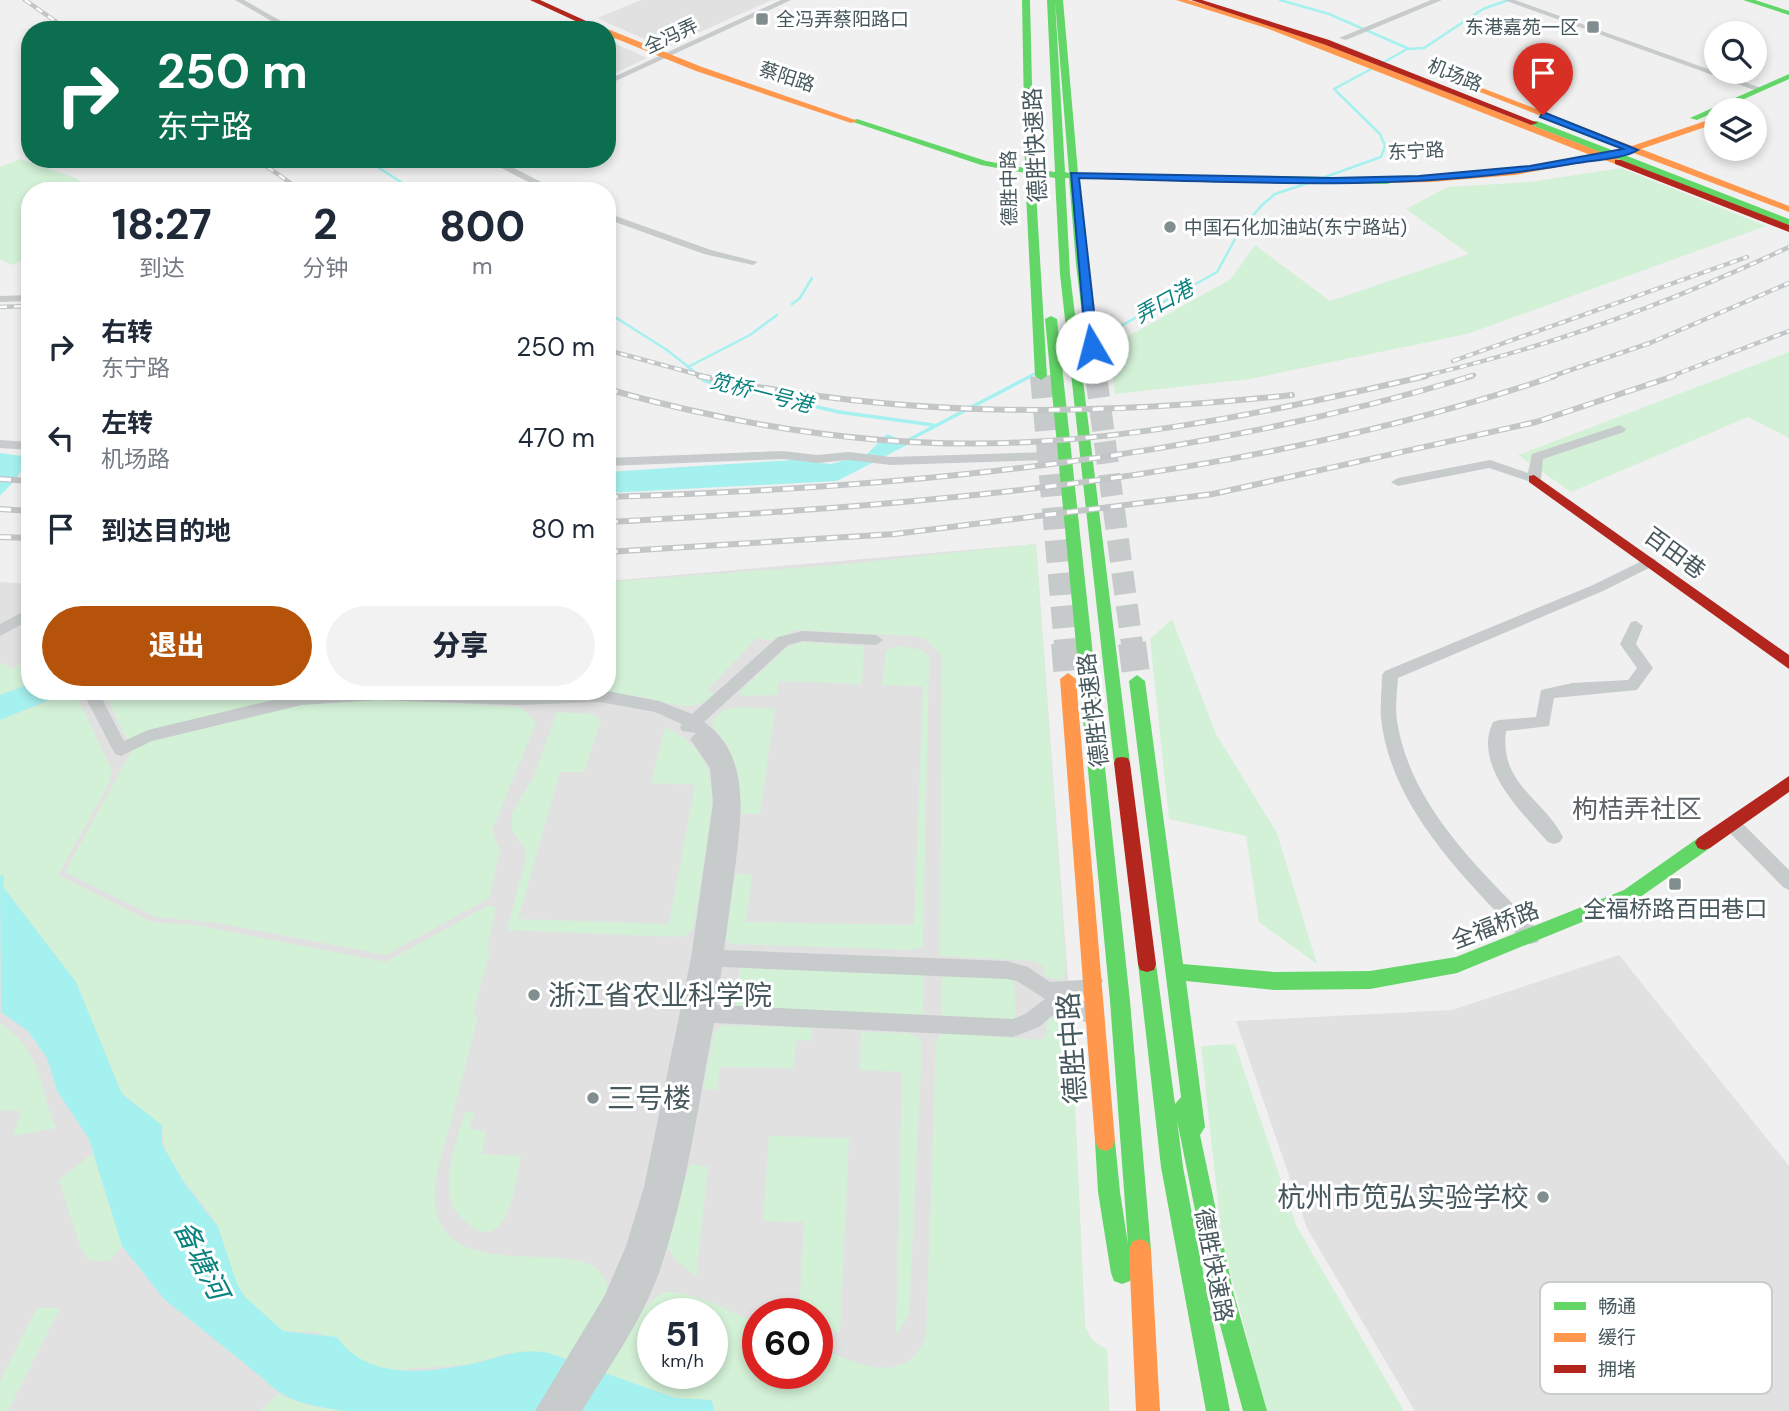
<!DOCTYPE html>
<html lang="zh">
<meta charset="utf-8">
<style>
body{margin:0;font-family:"DM Sans","Noto Sans SC",sans-serif;background:#f2f2f3;color:#1f2937;height:100vh;display:flex;flex-direction:column;font-size:26px;white-space:nowrap}
*{box-sizing:border-box;margin:0}
p{font-size:23px;color:#747a83}
.icon{flex:none;width:38px;height:38px;fill:none;stroke:currentColor;stroke-width:2;stroke-linecap:round;stroke-linejoin:round}
.map{position:relative;flex:1;overflow:hidden}
.side{position:absolute;left:21px;top:182px;width:595px;height:518px;display:flex;flex-direction:column;background:#fff;border-radius:28px;box-shadow:0 4px 10px #0003}
.side>*{flex:none}
.top-card{position:absolute;left:21px;top:21px;width:595px;height:147px;border-radius:28px;box-shadow:0 4px 10px #0003;background:#0b6e4f;color:#fff;overflow:hidden}
.buttons{position:absolute;left:1704px;top:21px;display:grid;gap:14px}
.buttons a{display:grid;place-items:center;width:63px;height:63px;border-radius:50%;background:#fff;box-shadow:0 4px 10px #0003;font-size:35px}
.speed{position:absolute;left:637px;top:1298px;display:flex;gap:14px;font-size:35px;font-weight:700;text-align:center}
.speed>*{display:grid;place-content:center;width:91px;height:91px;border-radius:50%;background:#fff;box-shadow:0 4px 10px #0003;line-height:1}
.speed small{font-size:18px;font-weight:400}
.speed .limit{border:10px solid #d22;background:#fff;color:#111}
.pin{position:absolute;display:grid;place-items:center;width:60px;height:60px;color:#fff;margin:-72px -30px;border-radius:50% 50% 50% 0;rotate:-45deg;box-shadow:0 0 7px #0007}
.pin .icon{rotate:45deg}
.me{position:absolute;width:77px;margin:-38px;rotate:352deg;stroke-linejoin:round;filter:drop-shadow(0 0 5px #0008)}
.turn{display:flex;align-items:center;gap:24px;height:147px;padding:0 21px;font-size:32px}
.turn .icon{width:91px;height:91px;stroke-width:2.5}
.turn b{display:block;font-size:49px;line-height:60px}
.eta{display:flex;justify-content:space-evenly;align-items:center;height:119px;text-align:center}
.eta b{font-size:42px;font-weight:800;line-height:49px}
.button{display:flex;gap:14px;margin-top:auto;padding:14px 21px}
.button a{flex:1;height:80px;border-radius:42px;background:#b45309;color:#fff;font-size:28px;font-weight:800;line-height:80px;text-align:center}
.button a+a{background:#f2f2f3;color:#1f2937}
ul{padding:0;list-style:none}
li{display:flex;align-items:center;gap:21px;height:91px;padding:0 21px}
li div{flex:1}
li b{display:block;font-size:26px}
li em{font-style:normal}
.map>svg:first-child{display:block}
.education{fill:#e2e1e2;fill-rule:evenodd}
.green{fill:#d3f1d7;fill-rule:evenodd}
.water{fill:#a5f1ef}
.lines{fill:none;stroke-linecap:round;stroke-linejoin:round}
.stream-far1{stroke:#a5f1ef;stroke-width:2.5}
.stream{stroke:#a5f1ef;stroke-width:3.5}
.primary-tunnel-far2{stroke:#c6cacb;stroke-width:18;stroke-dasharray:18 9;stroke-linecap:butt}
.primary-tunnel-far1{stroke:#c6cacb;stroke-width:22;stroke-dasharray:22 11;stroke-linecap:butt}
.primary-tunnel{stroke:#c6cacb;stroke-width:28;stroke-dasharray:28 14;stroke-linecap:butt}
.street{fill:#c7cbcc;fill-rule:evenodd}
.fast{fill:#63d668;fill-rule:evenodd}
.slow{fill:#ff974d;fill-rule:evenodd}
.jam{fill:#b3261e;fill-rule:evenodd}
.rail-far1-casing{stroke:#c2c6c7;stroke-width:4.5}
.rail-casing{stroke:#c2c6c7;stroke-width:6}
.rail-far1{stroke:#fff;stroke-width:2.5;stroke-dasharray:7;stroke-linecap:butt}
.rail{stroke:#fff;stroke-width:3.5;stroke-dasharray:11;stroke-linecap:butt}
.route{fill:#1a73e8;stroke:#114b97;stroke-width:2}
.poi-dot{fill:#828d90;stroke:#fff;stroke-width:2.5}
.labels{text-anchor:middle;dominant-baseline:central;stroke-width:6;stroke-linejoin:round;paint-order:stroke}
.far-poi-label{font-size:19px;fill:#46585d;stroke:#fff;text-anchor:start}
.far-street-label{font-size:19px;fill:#46585d;stroke:#fff}
.far-water-label{font-size:21px;font-style:italic;fill:#08827e;stroke:#fff}
.street-label{font-size:23px;fill:#46585d;stroke:#fff}
.poi-label{font-size:23px;fill:#46585d;stroke:#fff}
.quarter-label{font-size:26px;fill:#5b6164;stroke:#fff}
.near-poi-label{font-size:28px;fill:#46585d;stroke:#fff;text-anchor:start}
.near-street-label{font-size:28px;fill:#46585d;stroke:#fff}
.near-water-label{font-size:28px;font-style:italic;fill:#08827e;stroke:#fff}
.key{fill:#fff;stroke:#c8cdce;stroke-width:2}
.key-label{font-size:19px;fill:#46585d}
</style>
<div class="map">
<svg width="1789" height="1411" viewBox="0 0 1789 1411">
<rect width="100%" height="100%" fill="#f0f0f0"/>
<!-- education -->
<path class="education" d="M641 0H772L664 48 597 18Z
M607 40 647 58 607 77Z
M1036 544 1071 1021 1085 1327 1092 1340 1107 1350 1109 1411H0V582L30 584V691H607V581ZM653 1314H712V1374H653ZM758 1314H817V1374H758Z
M1619 955 1789 1166V1411H1415L1307 1228 1236 1021 1452 1010Z"/>
<!-- green -->
<path class="green" d="M20 159 76 178 94 191H30V257L12 265 0 259V167Z
M1621 168 1766 226 1467 334 1250 379 1115 394 1109 347 1231 279 1255 245 1330 301 1469 254 1406 209 1448 187 1530 182Z
M1789 352V438L1748 417 1571 492 1518 455Z
M1036 544 1066 969 1063 980 1045 977 1043 967 1035 961 940 956 942 655 925 639 913 636 796 630 771 641 757 638 708 689 714 694C691 716 673 702 646 698 633 696 620 695 607 693V582L847 564Z
M1172 619 1216 734 1277 833 1317 964 1259 922 1246 836 1169 819 1150 639Z
M801 642 864 646 862 684 779 681 777 695 742 696 739 693 786 648Z
M901 646 922 650 929 657 923 946 915 950 731 944 726 939 735 874 752 875 746 922 914 925 923 686 882 685 886 652 889 648Z
M30 658V684L0 695V662L13 669Z
M74 691 112 770 109 783 58 875 151 922 195 925 386 962 489 905 496 908 487 947 490 951 473 1013 478 1016C469 1053 459 1089 450 1125 443 1151 433 1177 435 1204 442 1275 545 1248 587 1263 599 1267 603 1276 608 1286L599 1306 633 1324C642 1313 649 1299 664 1293 684 1286 737 1315 758 1323V1374H817V1347C857 1363 904 1389 926 1337L936 1043 939 1035 948 1032 1039 1040 1046 1036 1047 1020 1053 1017 1071 1021 1085 1327 1092 1340 1107 1350 1109 1411H714L712 1400 675 1398 549 1353H509L471 1364 394 1370 367 1365 317 1332 283 1331C271 1321 257 1311 246 1298 229 1279 228 1250 218 1228 202 1193 161 1170 162 1125L122 1094 76 982 3 887 4 876 0 875V720ZM653 1314H712V1374H653Z
M104 691H298L303 703 373 698 520 707 536 722 492 831 500 851 489 898 386 955 218 923 156 917 65 872 132 750Z
M775 709 760 814H742C739 780 738 751 712 726 717 699 753 709 775 709Z
M557 712 591 714 601 720 584 772H560L518 919 669 924 695 785 651 783 665 727C722 754 714 796 706 849 702 874 698 899 694 925L689 934 678 937 507 930 526 858 525 849 512 830V813L534 776Z
M740 967 924 974 923 1015 735 1007Z
M942 974 1014 978 1016 1019 941 1017Z
M0 1023C44 1053 37 1083 56 1128L13 1136 21 1111 0 1110Z
M721 1025 812 1028V1041L797 1040 793 1068 720 1067 717 1090 703 1089 714 1034Z
M861 1032 907 1033 918 1037 922 1045 909 1315 896 1335 902 1072 860 1070Z
M1235 1044 1296 1225 1404 1411H1266L1222 1239 1201 1046Z
M465 1112H474L469 1129 486 1131 482 1154 521 1156C516 1181 508 1256 468 1224 458 1216 450 1205 449 1192 447 1165 458 1138 465 1112Z
M769 1136 849 1138 840 1333 817 1325V1314H799L804 1222 763 1221Z
M93 1153 122 1246 109 1261H90L81 1249 59 1180Z
M691 1164 708 1167 696 1277C688 1269 673 1260 669 1249 664 1231 684 1182 691 1164Z
M37 1308H60L8 1411H0V1382Z
M278 1394 307 1405 344 1411H260Z"/>
<!-- water -->
<path class="water" d="M887 434 911 443 837 481 607 493V472L793 460 831 464 866 455Z
M0 453 23 456C26 473 11 484 0 496Z
M30 684V691H71L0 720V695Z
M0 875 4 876 3 887 76 982 122 1094 162 1125V1144L183 1181 218 1227 237 1284 245 1297 283 1331 337 1337C367 1380 424 1373 471 1364 501 1358 517 1347 549 1353L675 1398 712 1400 714 1411H344C314 1406 286 1403 265 1380L164 1299 122 1246 89 1139 57 1091 47 1058 28 1031 1 1012Z"/>
<g class="lines">
<!-- stream-far1 -->
<path class="stream-far1" d="M1280 0 1329 14 1407 48
M1384 62 1407 49 1424 48 1483 9 1508 0
M365 159 415 191
M1325 177 1381 157 1385 146 1380 134 1334 89 1373 68
M792 304 800 298 812 278
M607 312 667 350 701 377
M1096 340 1217 272 1239 232 1262 205 1275 194 1311 182
M688 367 750 335 777 315
M1028 377 1036 373"/>
<!-- stream -->
<path class="stream" d="M698 376 705 381 839 412 933 425
M901 444 1031 376"/>
<!-- primary-tunnel-far2 -->
<path class="primary-tunnel-far2" d="M1092 347 1096 377"/>
<!-- primary-tunnel-far1 -->
<path class="primary-tunnel-far1" d="M1041 376 1065 644
M1096 376 1132 644"/>
<!-- primary-tunnel -->
<path class="primary-tunnel" d="M1065 643 1068 679
M1132 643 1137 681"/>
<!-- street -->
<path class="street" d="M235 0H244L297 30H287Z
M781 0H791L607 85V80Z
M1431 0H1442L1346 40 1339 38Z
M1504 0H1515L1764 89 1757 91Z
M484 159H496L559 191H546Z
M607 213 711 250 758 262 753 265 704 254 607 219Z
M30 295V301L0 302V296Z
M1620 425 1626 429 1624 432 1543 459 1541 479 1534 483 1489 468 1398 486 1391 482 1398 478 1490 460 1528 473 1532 454Z
M0 440 30 442V450L0 448Z
M783 451 817 455 849 452 891 457 1048 452 1054 456 1048 460 891 465 849 460 817 463 783 459 607 466V458Z
M1650 557 1655 559 1657 562 1655 565 1603 591 1398 678C1397 692 1395 707 1397 721 1411 808 1480 869 1538 930L1540 936 1538 942 1531 944 1524 942C1466 878 1391 810 1381 718 1380 704 1382 689 1382 675L1385 671 1593 585Z
M30 608V620L0 636V624Z
M1636 621 1643 626 1636 644 1653 668 1637 690 1554 698 1549 726 1506 731C1499 784 1544 799 1563 837L1560 842 1554 844 1548 842C1522 813 1472 765 1493 722L1499 720 1536 717 1541 690 1572 683 1628 680 1637 668 1620 644 1631 622Z
M803 631 876 635 883 640 876 645 803 641 788 645 704 722C752 756 741 818 735 869 731 896 728 923 724 950L1007 961 1028 967 1050 982 1083 980 1093 972 1100 975 1103 981 1095 994 1068 998C1082 999 1097 1004 1104 1018L1101 1024 1094 1027 1076 1017 1053 1015 1039 1027 1013 1037 714 1023C698 1105 687 1191 660 1270 642 1321 610 1365 582 1411H535L605 1295 626 1246 644 1187 691 958 713 803 710 768 690 739 696 733 682 731 680 727 682 724 655 712 600 702 517 705 377 700 302 705 152 741 121 756 115 754 82 691H98L124 741 148 730 302 693 330 691H607L659 701 692 714 778 637ZM722 967 1007 979 1017 981 1045 999 1025 1014 1013 1019 717 1005Z
M1733 818 1739 820 1789 870V890L1783 887 1727 830 1724 825 1727 820Z"/>
<!-- fast -->
<path class="fast" d="M1022 0H1030L1034 169 1055 172 1047 0H1055L1065 172 1069 173 1055 0H1063L1078 173 1388 178 1393 181 1388 184 1079 178 1086 264 1098 347 1092 350 1086 347 1076 264 1069 178H1065L1070 274 1130 763 1128 768H1116L1114 763 1060 274 1055 178 1035 175 1047 376 1041 380 1035 376 1025 173 981 165 850 121 857 119 986 161 1025 168Z
M1743 0H1755L1789 11V15Z
M1789 74V79L1697 120 1690 118Z
M1531 121H1537L1789 219V226L1531 125Z
M1051 316 1057 319 1130 1001 1151 1250 1148 1258 1140 1261 1132 1258 1130 1252 1133 1273 1130 1281 1122 1284 1114 1281 1111 1273 1098 1192 1095 1141 1098 1134 1105 1131 1112 1134 1115 1141 1120 1192 1128 1244 1110 1001 1045 319Z
M1137 675 1145 681 1183 964 1274 972 1370 971 1456 957 1624 890 1698 838 1704 836 1710 838 1713 843 1710 848 1636 900 1457 973 1370 989 1274 990 1186 981 1205 1127 1200 1135 1234 1295 1267 1411H1243L1212 1295 1177 1120 1183 1167 1230 1411H1206L1161 1167 1138 964 1140 958 1147 956 1154 958 1156 964 1175 1104 1181 1097 1129 681Z"/>
<!-- slow -->
<path class="slow" d="M1176 0H1188L1272 24 1603 153 1623 148 1439 76 1446 74 1632 146 1717 117V123L1641 149 1789 206V212L1631 152 1612 156 1623 162 1618 165 1602 159 1515 175 1431 182 1385 183V179L1388 178 1515 169 1593 156 1266 28Z
M607 30H610L702 67 858 121 851 123 696 71 607 35Z
M1068 673 1076 679 1115 1141 1112 1148 1105 1151 1098 1148 1095 1141 1060 679Z
M1140 1239 1148 1242 1151 1250 1160 1411H1136L1129 1250 1132 1242Z"/>
<!-- jam -->
<path class="jam" d="M530 0H540L606 30H595Z
M1191 0H1202L1329 40 1538 123 1531 125 1323 44Z
M1615 160H1621L1789 225V232L1615 164Z
M1534 475 1789 655V669L1529 482V476Z
M1122 757 1128 758 1130 763 1156 964 1154 970 1147 972 1140 970 1138 964 1114 763 1116 758Z
M1789 776V792L1710 848 1704 850 1698 848 1695 843 1698 838Z"/>
<!-- rail-far1 casing -->
<g class="rail-far1-casing">
<path id="rail-far1" d="M25 0 68 30
M256 159 302 191
M0 307 30 306
M607 350 707 377
M1453 361 1747 257
M1419 377C1547 348 1670 303 1789 247
M1466 377 1474 375
M1550 377 1650 343 1789 283
M1669 377 1789 331"/>
</g>
<!-- rail casing -->
<g class="rail-casing">
<path id="rail" d="M699 376C905 418 1084 417 1292 395
M607 389C745 428 886 450 1030 442 1164 435 1296 406 1426 376
M0 479 30 481
M607 497C898 488 1193 461 1472 376
M0 509 30 511
M607 522C926 505 1251 480 1555 376
M0 537 30 538
M607 552 895 534 1213 494 1536 422 1674 376"/>
</g>
<!-- rail-far1 -->
<use href="#rail-far1" class="rail-far1"/>
<!-- rail -->
<use href="#rail" class="rail"/>
</g>
<!-- route -->
<path class="route" d="M1543 112 1638 150C1623 159 1595 160 1577 163 1413 193 1245 182 1079 178L1098 347 1092 350 1086 347 1071 173 1332 178 1419 176 1530 166 1623 149 1540 117Z"/>
<!-- markers -->
<g class="poi-dot">
<rect x="755" y="12" width="14" height="14" rx="3.5"/>
<rect x="1586" y="20" width="14" height="14" rx="3.5"/>
<circle cx="1170" cy="227" r="7"/>
<rect x="1668" y="877" width="14" height="14" rx="3.5"/>
<circle cx="534" cy="995" r="7"/>
<circle cx="593" cy="1098" r="7"/>
<circle cx="1543" cy="1197" r="7"/>
</g>
<g class="labels">
<!-- far-poi labels -->
<g class="far-poi-label">
<text x="776" y="19">全冯弄蔡阳路口</text>
<text x="1579" y="27" text-anchor="end">东港嘉苑一区</text>
<text x="1184" y="227">中国石化加油站(东宁路站)</text>
</g>
<!-- far-street labels -->
<g class="far-street-label">
<text transform="translate(671 36) rotate(-25)">全冯弄</text>
<text transform="translate(1455 75) rotate(22)">机场路</text>
<text transform="translate(787 77) rotate(18)">蔡阳路</text>
<text transform="translate(1416 151) rotate(-3)">东宁路</text>
<text transform="translate(1009 188) rotate(-91)">德胜中路</text>
</g>
<!-- far-water labels -->
<g class="far-water-label">
<text transform="translate(1164 302) rotate(-29)">弄口港</text>
<text transform="translate(761 393) rotate(14)">笕桥一号港</text>
</g>
<!-- street labels -->
<g class="street-label">
<text transform="translate(1035 145) rotate(-93)">德胜快速路</text>
<text transform="translate(1675 553) rotate(36)">百田巷</text>
<text transform="translate(1093 710) rotate(-97)">德胜快速路</text>
<text transform="translate(1495 925) rotate(-21)">全福桥路</text>
<text transform="translate(1214 1265) rotate(79)">德胜快速路</text>
</g>
<!-- poi labels -->
<g class="poi-label">
<text x="1675" y="909">全福桥路百田巷口</text>
</g>
<!-- quarter labels -->
<g class="quarter-label">
<text x="1637" y="809">枸桔弄社区</text>
</g>
<!-- near-poi labels -->
<g class="near-poi-label">
<text x="548" y="995">浙江省农业科学院</text>
<text x="607" y="1098">三号楼</text>
<text x="1529" y="1197" text-anchor="end">杭州市笕弘实验学校</text>
</g>
<!-- near-street labels -->
<g class="near-street-label">
<text transform="translate(1072 1048) rotate(-94)">德胜中路</text>
</g>
<!-- near-water labels -->
<g class="near-water-label">
<text transform="translate(201 1260) rotate(63)">备塘河</text>
</g>
</g>
<!-- legend -->
<rect x="1540" y="1282" width="232" height="112" rx="10" class="key"/>
<rect x="1554" y="1302" width="32" height="8" fill="#63d668"/>
<rect x="1554" y="1333" width="32" height="9" fill="#ff974d"/>
<rect x="1554" y="1365" width="32" height="8" fill="#b3261e"/>
<g class="key-label">
<text x="1598" y="1313">畅通</text>
<text x="1598" y="1344">缓行</text>
<text x="1598" y="1376">拥堵</text>
</g>
</svg>
<div class="buttons">
<a><svg class="icon" aria-label="search" viewBox="0 0 24 24"><circle cx="10" cy="10" r="6"/><path d="M15 15l6 6"/></svg></a>
<a><svg class="icon" aria-label="layers" viewBox="0 0 24 24"><path d="M12 4l9 5-9 5-9-5zM3 14l9 5 9-5"/></svg></a>
</div>
<div class="speed"><div>51<small>km/h</small></div><div class="limit">60</div></div>
<div class="pin" style="left:1543px;top:115px;background:#d93025"><svg class="icon" aria-label="arrive" viewBox="0 0 24 24"><path d="M6 21V4h12l-3 4 3 4H6"/></svg></div>
<svg class="me" style="left:1092px;top:347px" viewBox="-20 -20 40 40"><circle r="19" fill="#fff"/><path d="M0-13L10 11 0 6-10 11z" fill="#1a73e8"/></svg>
<div class="top-card">
<div class="turn"><svg class="icon" aria-label="right" viewBox="0 0 24 24"><path d="M7 20v-9h11M14 6l5 5-5 5"/></svg><div><b>250 m</b>东宁路</div></div>
</div>
<section class="side">
<div class="eta">
<div><b>18:27</b><p>到达</p></div>
<div><b>2</b><p>分钟</p></div>
<div><b>800</b><p>m</p></div>
</div>
<ul>
<li><svg class="icon" aria-label="right" viewBox="0 0 24 24"><path d="M7 20v-9h11M14 6l5 5-5 5"/></svg><div><b>右转</b><p>东宁路</p></div><em>250 m</em></li>
<li><svg class="icon" aria-label="left" viewBox="0 0 24 24"><path d="M17 20v-9H6M10 6l-5 5 5 5"/></svg><div><b>左转</b><p>机场路</p></div><em>470 m</em></li>
<li><svg class="icon" aria-label="arrive" viewBox="0 0 24 24"><path d="M6 21V4h12l-3 4 3 4H6"/></svg><div><b>到达目的地</b></div><em>80 m</em></li>
</ul>
<div class="button"><a>退出</a><a>分享</a></div>
</section>
</div>
